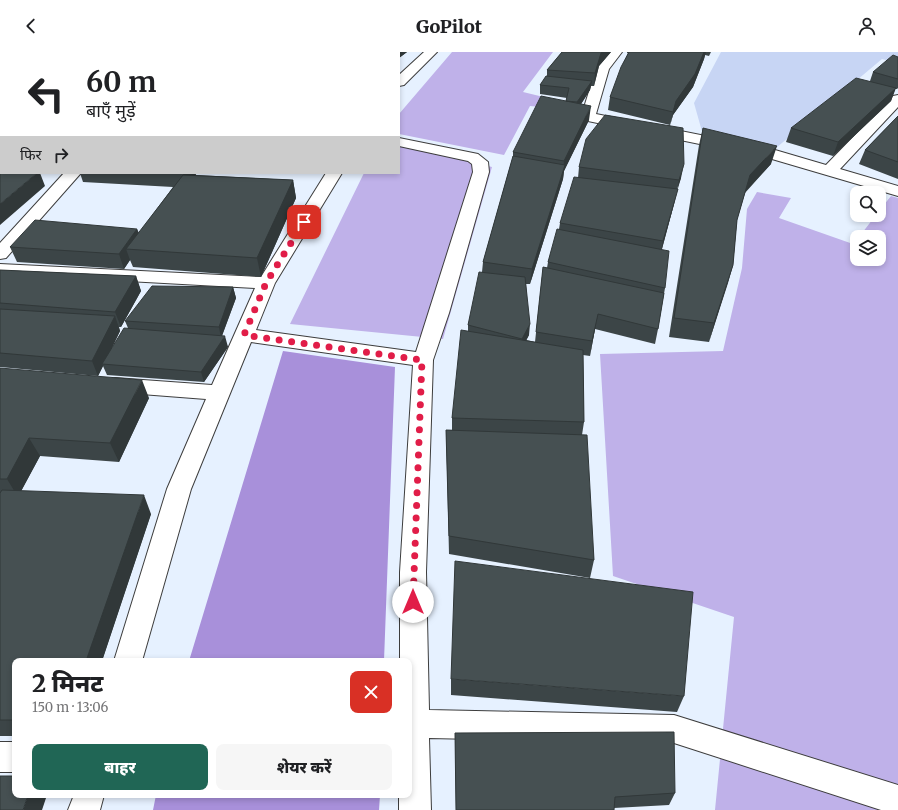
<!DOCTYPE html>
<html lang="hi">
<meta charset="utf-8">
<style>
body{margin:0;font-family:Merriweather,"Noto Sans Devanagari",serif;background:#f6f6f6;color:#202124;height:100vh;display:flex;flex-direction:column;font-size:15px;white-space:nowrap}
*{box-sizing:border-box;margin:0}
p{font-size:13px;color:#757577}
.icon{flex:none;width:22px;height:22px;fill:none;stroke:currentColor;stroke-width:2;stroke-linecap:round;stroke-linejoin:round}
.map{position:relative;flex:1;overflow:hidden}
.panel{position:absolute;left:12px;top:606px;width:400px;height:140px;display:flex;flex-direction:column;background:#fff;border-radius:8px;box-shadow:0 2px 6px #0003}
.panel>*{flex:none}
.banner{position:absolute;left:0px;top:0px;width:400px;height:122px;box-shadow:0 2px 6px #0003;background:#fff;color:#202124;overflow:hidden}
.tools{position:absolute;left:850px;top:134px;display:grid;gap:8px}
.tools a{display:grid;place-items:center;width:36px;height:36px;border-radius:8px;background:#fff;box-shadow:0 2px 6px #0003;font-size:20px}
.pin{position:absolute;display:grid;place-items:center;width:34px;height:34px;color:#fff;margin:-17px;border-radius:8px;box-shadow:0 2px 6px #0006}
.me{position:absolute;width:44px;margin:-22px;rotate:0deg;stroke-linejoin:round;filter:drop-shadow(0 0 3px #0008)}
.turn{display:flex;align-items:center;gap:14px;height:84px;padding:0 20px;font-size:18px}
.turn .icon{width:52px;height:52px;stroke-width:2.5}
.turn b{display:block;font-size:28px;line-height:34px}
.then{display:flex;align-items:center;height:38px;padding:0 20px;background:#0003;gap:8px;font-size:15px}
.round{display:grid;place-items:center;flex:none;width:42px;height:42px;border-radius:8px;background:#f6f6f6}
.summary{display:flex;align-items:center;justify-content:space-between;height:68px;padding:0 20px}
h1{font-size:24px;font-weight:800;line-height:30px}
.button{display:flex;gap:8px;margin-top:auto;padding:8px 20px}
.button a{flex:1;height:46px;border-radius:8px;background:#206655;color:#fff;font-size:16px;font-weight:800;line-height:46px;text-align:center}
.button a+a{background:#f6f6f6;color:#202124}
header{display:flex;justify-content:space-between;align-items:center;height:52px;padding:0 20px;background:#fff;font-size:18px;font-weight:800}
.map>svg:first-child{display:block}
.farmland{fill:#c7d5f4}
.green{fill:#bfb1e9}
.forest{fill:#a890da}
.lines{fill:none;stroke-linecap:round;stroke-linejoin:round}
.minor-casing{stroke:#3d3d3d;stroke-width:2}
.minor{fill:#fff;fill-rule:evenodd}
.wall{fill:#3c4547}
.shaded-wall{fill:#313839}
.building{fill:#465052;stroke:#313839}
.route{stroke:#e11d48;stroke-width:7;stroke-dasharray:0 12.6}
</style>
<header><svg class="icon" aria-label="back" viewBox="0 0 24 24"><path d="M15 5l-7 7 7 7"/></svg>GoPilot<svg class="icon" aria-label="person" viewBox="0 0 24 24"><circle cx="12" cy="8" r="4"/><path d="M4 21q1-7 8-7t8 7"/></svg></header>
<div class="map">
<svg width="898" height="758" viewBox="0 0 898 758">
<rect width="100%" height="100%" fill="#e6f1ff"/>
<!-- farmland -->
<path class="farmland" d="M721 0H898V11L882 7 776 96 703 83 694 51Z"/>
<!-- green -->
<path class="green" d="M452 0H553L523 40 556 48 552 56 530 54 504 103 399 82V62Z
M399 92 492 115 443 287 290 272 364 121H399Z
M757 140 791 146 779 166 853 192 857 187V207H879V185H859L876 163H879V159L891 144 898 146V758H715L734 565 613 524 600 302 723 299 742 216 747 157Z"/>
<!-- forest -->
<path class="forest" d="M283 299 395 315 384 609H189Z
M156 743H380L379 758H153Z"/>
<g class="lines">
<!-- minor casing -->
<g class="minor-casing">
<path id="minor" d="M170 0H182V1H170Z
M424 0H437L404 33 399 34V23Z
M609 0H622L609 17 596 62 775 98 826 113 893 44 898 43V55L840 117 898 134V144L772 107 583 68 581 65 596 17Z
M399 86 478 102 488 110 489 120 449 261 433 308 426 520 429 658 674 663 898 733V758H881L674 691 429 686 431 758H399V743H409V609H400V520L413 313 251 290 191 437 142 609H114L167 437 206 347 115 340 108 338 105 333 108 328 115 326 212 333 255 236 0 222V212L261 225 326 121H342L275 231 256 278 416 300 473 120 472 112 468 109 399 94Z
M64 121H81L6 206 0 207V191Z
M0 690H15V720H0Z
M74 743H104L100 758H68Z"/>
</g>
<!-- minor -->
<use href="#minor" class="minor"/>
</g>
<!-- wall -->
<path class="wall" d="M217 0H407L399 6V1H218Z
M562 0H611L599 14 594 34H591L590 38 581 52 589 68 564 119 563 127 530 232H526L529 283 526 288 535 290 543 215 547 216 548 210 559 177 560 171 578 126 579 115 670 73 608 58 610 45 628 1H627V0H711L709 4 705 3 704 7 693 35 673 63 670 73 681 126 677 137 674 152 662 197 665 236 658 277 655 292 595 277 590 304 583 303 584 370 582 383 594 508 590 526 449 502 446 378H452V366L468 279V273L482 220 483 210 513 104V100L566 49 567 46 540 42V33L547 24V18Z
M1 5V59H0V6Z
M898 5V36L897 37H895L891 49 833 104 786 90 791 76 870 29 873 20Z
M898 64V127L859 112 865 98Z
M703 76 771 112 745 141 737 168 733 213 709 290 669 285 699 93Z
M80 121H197L195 123 293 128 296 146 261 225 133 215 130 208 124 217 17 210 10 195 137 177 139 181 173 135 83 130Z
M0 218 136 224 141 239 121 275H119L120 279 111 298 128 276 125 269 233 235 236 246 222 284 228 295 204 330 107 323 103 314 98 324 0 315Z
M0 316 149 346 119 410 40 404 21 439 151 462 102 609H15V684H0Z
M451 627 684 644 677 660 451 643Z
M455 681 675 741 669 753 614 756V758H456Z"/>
<!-- shaded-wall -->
<path class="shaded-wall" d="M44 0H54L53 1H44Z
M394 0H407L399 6V1H394Z
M602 0H611L599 14 594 34 595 21 601 1Z
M704 0H706L704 7 693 35 673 63 670 74 673 60 676 49Z
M592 29 590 38 576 60 577 50Z
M896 36 891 49 833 104 838 90Z
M591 54 589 68 564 119 563 127 530 232 532 217 563 120 564 109Z
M777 94 771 112 744 141 750 123Z
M684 112 681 126 676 143 679 128Z
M37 121H40L45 134 0 173V152Z
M183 121H197L186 136Z
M293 128 296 146 261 225 257 206Z
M678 137 674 152 660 204 663 189Z
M137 177 142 191 126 197 130 208 124 217 119 202Z
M733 213 728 231 709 290 714 271Z
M136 224 141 239 121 275 115 260Z
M233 235 236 246 221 286 219 275Z
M598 262 595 277 590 304 592 289Z
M115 264 120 279 104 312H102L103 314 98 324 92 309Z
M530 272 529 283 522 297V287Z
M225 284 228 295 204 330 201 320Z
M142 328 149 346 119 410 110 391Z
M29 386 40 404 18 445 7 427Z
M144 443 151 462 102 609H86Z
M28 743H47L42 758H23Z"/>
<!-- building -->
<path class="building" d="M5 0H44V1H4Z
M198 0H202L209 1H197Z
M283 0H390L389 1H290Z
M562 0H602L601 1 595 21 547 18Z
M629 0H704L695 22 676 49 673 60 610 45 621 15Z
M893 3 898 5V27L873 20Z
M1 5V19H0V6Z
M0 22H1V50H0Z
M546 24 592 29 577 50 566 49 569 36 540 33Z
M856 26 896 36 838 90 791 76Z
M541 44 591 54 564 109 513 100Z
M605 63 683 76 684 112 679 128 579 115 586 87Z
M898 64V110L865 98Z
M703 76 777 94 750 123 737 168 733 213 714 271 674 266Z
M513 104 565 113 532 217 483 210Z
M0 115H1V121H37L0 152Z
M183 123 293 128 257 206 126 197Z
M574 125 678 137 663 189 560 171Z
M35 168 137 177 119 202 10 195Z
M557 177 669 199 665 236 548 210Z
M543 215 664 241 658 277 598 262 592 289 536 280Z
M0 218 136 224 115 260 0 251Z
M479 220 525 225 530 272 522 287 468 273Z
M152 234 233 235 219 275 125 269Z
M0 257 115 264 92 309 0 301Z
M124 276 225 284 201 320 102 312Z
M461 278 583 298 584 370 452 366Z
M0 316 142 328 110 391 29 386 7 427H0Z
M446 378 587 383 594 508 449 484Z
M2 438 144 443 86 609H15V668H0V441Z
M455 509 693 540 684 644 451 627Z
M674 680 675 741 615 745 614 758H456L455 681Z
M0 724H15V743H28L23 758H0Z"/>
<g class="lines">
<!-- route -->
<path class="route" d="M304 170 266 231 244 283 422 308 413 550"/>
</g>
</svg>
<div class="tools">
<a><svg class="icon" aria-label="search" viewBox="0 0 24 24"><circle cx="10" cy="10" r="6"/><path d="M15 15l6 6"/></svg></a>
<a><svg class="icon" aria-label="layers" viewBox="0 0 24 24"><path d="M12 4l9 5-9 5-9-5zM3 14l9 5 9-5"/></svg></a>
</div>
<div class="pin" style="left:304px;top:170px;background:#d93025"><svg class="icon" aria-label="arrive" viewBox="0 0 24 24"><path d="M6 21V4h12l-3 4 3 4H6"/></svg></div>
<svg class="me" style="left:413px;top:550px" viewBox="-20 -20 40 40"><circle r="19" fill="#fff"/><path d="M0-13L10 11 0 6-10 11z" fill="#e11d48"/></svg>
<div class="banner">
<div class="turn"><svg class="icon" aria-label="left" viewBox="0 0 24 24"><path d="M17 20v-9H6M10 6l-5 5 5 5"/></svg><div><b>60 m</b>बाएँ मुड़ें</div></div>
<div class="then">फिर<svg class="icon" aria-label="right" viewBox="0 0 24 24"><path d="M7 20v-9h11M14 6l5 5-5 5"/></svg></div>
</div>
<section class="panel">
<div class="summary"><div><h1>2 मिनट</h1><p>150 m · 13:06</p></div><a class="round" style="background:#d93025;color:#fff"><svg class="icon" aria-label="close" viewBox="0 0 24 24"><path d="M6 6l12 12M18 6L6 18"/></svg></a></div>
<div class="button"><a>बाहर</a><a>शेयर करें</a></div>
</section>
</div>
